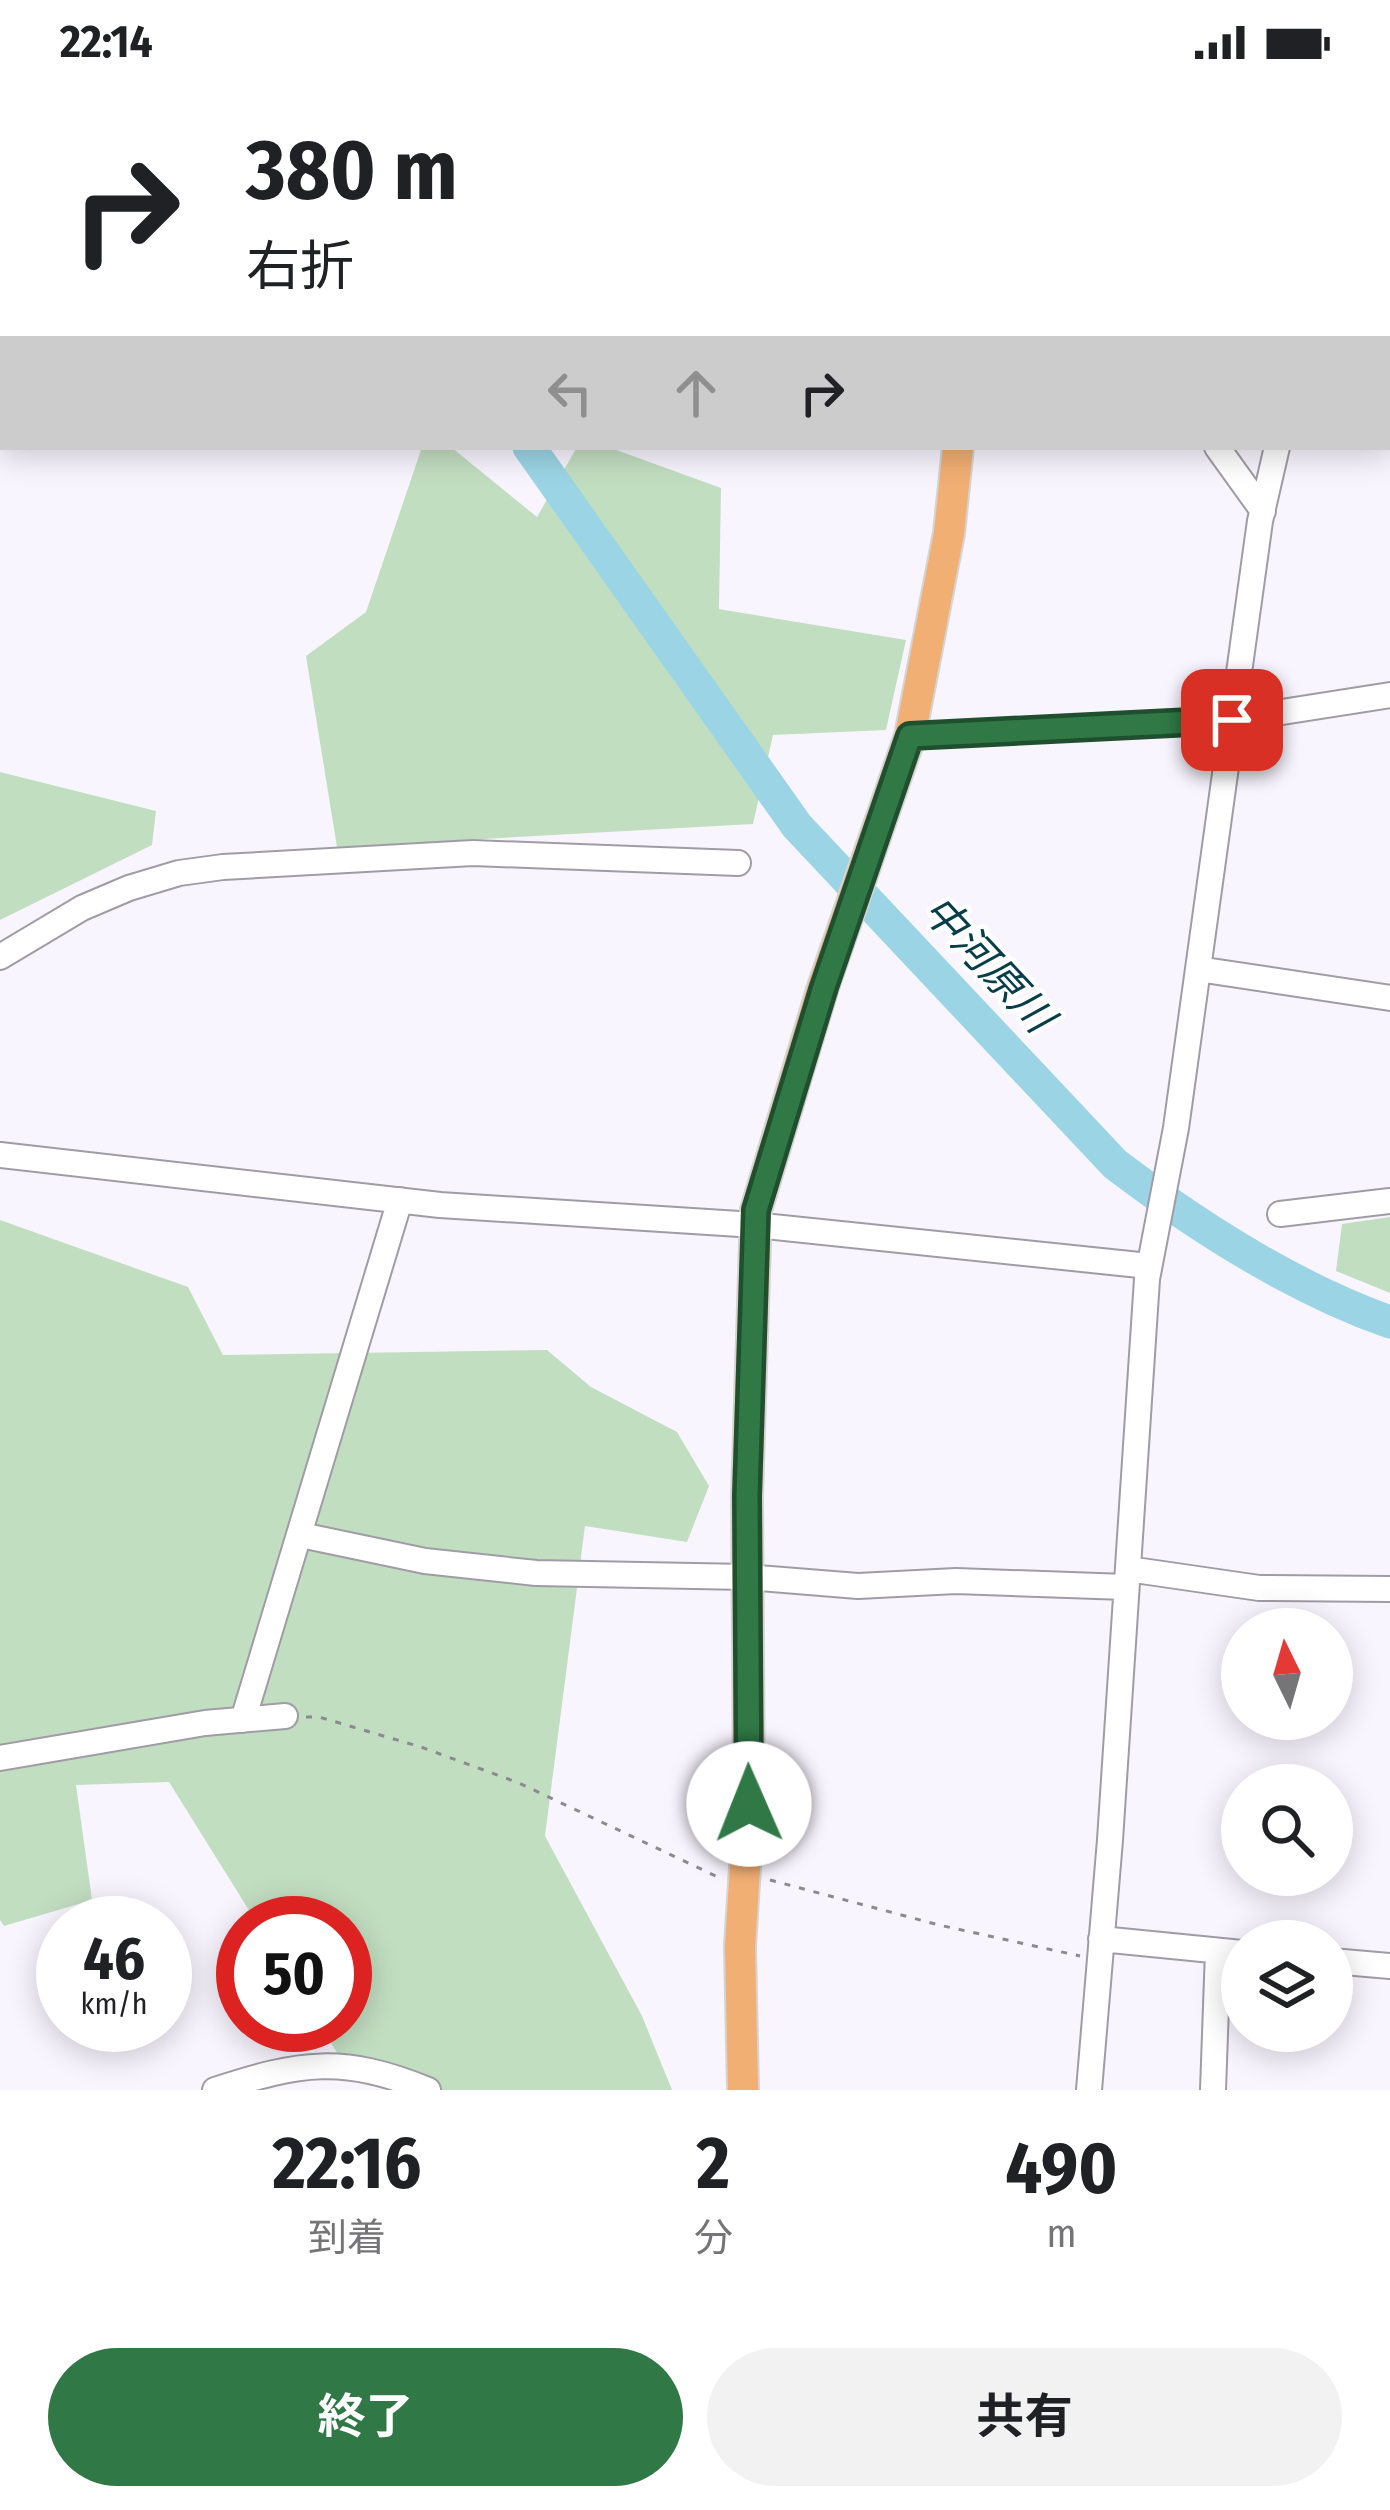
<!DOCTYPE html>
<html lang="ja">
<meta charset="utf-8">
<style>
body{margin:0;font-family:"Fira Sans Condensed","Noto Sans JP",sans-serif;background:#f2f2f2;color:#202124;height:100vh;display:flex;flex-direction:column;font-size:45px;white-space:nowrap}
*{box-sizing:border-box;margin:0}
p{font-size:39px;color:#757577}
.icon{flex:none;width:66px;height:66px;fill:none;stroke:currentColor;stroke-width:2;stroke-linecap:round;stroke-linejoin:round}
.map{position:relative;height:2006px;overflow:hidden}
.sheet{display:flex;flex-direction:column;background:#fff;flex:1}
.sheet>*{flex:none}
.top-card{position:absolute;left:0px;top:0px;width:1392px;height:366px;box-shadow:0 6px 30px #0003;background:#fff;color:#202124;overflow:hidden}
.needle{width:78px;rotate:355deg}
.fabs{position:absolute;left:1221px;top:1524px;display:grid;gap:24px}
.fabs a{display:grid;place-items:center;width:132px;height:132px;border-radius:50%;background:#fff;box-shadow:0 6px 30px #0003;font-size:60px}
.speed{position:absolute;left:36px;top:1812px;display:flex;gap:24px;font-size:60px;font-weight:700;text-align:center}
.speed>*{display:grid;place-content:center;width:156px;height:156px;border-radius:50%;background:#fff;box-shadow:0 6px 30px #0003;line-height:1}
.speed small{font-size:30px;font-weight:400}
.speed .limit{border:18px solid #d22;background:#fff;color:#111}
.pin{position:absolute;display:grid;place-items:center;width:102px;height:102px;color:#fff;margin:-51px;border-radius:24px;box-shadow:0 6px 18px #0006}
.me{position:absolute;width:132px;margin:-66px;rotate:359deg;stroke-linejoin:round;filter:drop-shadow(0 0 9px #0008)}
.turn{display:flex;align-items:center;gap:42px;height:252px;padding:0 48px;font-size:54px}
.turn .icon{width:156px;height:156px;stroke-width:2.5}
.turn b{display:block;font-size:84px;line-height:102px}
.lanes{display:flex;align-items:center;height:114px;padding:0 48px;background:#0003;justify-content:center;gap:60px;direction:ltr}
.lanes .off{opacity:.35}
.eta{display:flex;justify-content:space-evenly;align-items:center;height:204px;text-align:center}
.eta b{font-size:72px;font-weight:700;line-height:84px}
.primary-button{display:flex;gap:24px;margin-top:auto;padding:24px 48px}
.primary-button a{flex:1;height:138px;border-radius:72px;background:#307946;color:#fff;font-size:48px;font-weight:700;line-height:138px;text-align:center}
.primary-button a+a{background:#f2f2f2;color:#202124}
.status{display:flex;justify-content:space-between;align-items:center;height:84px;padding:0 60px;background:#fff;direction:ltr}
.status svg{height:33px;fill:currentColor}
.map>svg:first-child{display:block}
.green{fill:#c2dec1}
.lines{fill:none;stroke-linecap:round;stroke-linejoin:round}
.river{stroke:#9bd5e5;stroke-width:33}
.minor-casing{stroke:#a09ca5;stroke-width:28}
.major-casing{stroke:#d4d4d5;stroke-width:34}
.path{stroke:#8c8990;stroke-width:3;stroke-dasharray:6 9;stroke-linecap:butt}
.minor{stroke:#fff;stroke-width:24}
.major{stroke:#f2af74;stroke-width:30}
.route-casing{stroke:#1f4f2e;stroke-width:30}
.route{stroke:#307946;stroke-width:21}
.labels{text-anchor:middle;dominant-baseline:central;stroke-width:9;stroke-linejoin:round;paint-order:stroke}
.water-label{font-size:42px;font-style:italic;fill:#083e49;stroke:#fff}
</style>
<div class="status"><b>22:14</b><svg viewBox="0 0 49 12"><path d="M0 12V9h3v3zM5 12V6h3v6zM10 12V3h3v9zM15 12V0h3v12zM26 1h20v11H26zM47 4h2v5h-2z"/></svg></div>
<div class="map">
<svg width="1390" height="2006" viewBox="0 0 1390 2006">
<rect width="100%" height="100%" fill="#f9f5ff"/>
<!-- green -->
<path class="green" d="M422 363H451L537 433 577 363H608L721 404 719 525 906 556 886 646 773 651 753 740 337 763 306 572 366 528Z
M0 688 156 727 152 761 0 836Z
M1390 1133V1209L1336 1187 1342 1140Z
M0 1136 188 1203 223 1271 547 1266 591 1303 677 1348 709 1402 687 1458 585 1442 545 1752 642 1932 672 2006H394L339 1972 320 1941H345V1839H257L169 1698 76 1701 92 1816 4 1842 0 1836Z"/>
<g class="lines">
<!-- river -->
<path class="river" d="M0 145 3 146
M529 363 797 742 1115 1080C1198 1143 1291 1203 1390 1238"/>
<!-- minor casing -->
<g class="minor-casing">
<path id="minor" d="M1353 3V0
M1389 202H1390
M1217 363 1263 427
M910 652 1231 636 1390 611
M0 873 82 824 129 804 179 789 223 783 473 769 738 779
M1198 885 1390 914
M0 1071 440 1121 755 1141 1149 1182
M1280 1130 1390 1117
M301 1451 425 1477 536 1489 747 1493 858 1502 956 1497 1126 1503
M1128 1485 1259 1504 1390 1505
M243 1636 400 1116
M0 1674 205 1639 285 1632
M1101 1855 1242 1869
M1332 1877 1390 1882
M215 2006C300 1978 343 1971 428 2006
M1089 2006 1110 1756 1147 1195 1176 1044 1260 437 1277 363
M1213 2006 1218 1867"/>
</g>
<!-- major casing -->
<g class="major-casing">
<path id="major" d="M1004 3V0
M743 2006 740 1862 749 1720 747 1412 756 1126 823 903 910 652 949 449 958 363"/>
</g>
<!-- path -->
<path class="path" d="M306 1633H319L421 1663 519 1699 720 1794
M770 1796 939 1841 1080 1872"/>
<!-- minor -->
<use href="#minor" class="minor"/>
<!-- major -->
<use href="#major" class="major"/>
</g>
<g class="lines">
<!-- route casing -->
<g class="route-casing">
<path id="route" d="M749 1720 747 1412 756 1126 824 903 910 652 1232 636"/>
</g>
<!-- route -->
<use href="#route" class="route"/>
</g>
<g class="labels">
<!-- water labels -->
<g class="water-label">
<text transform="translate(988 880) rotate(47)">中河原川</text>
</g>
</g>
</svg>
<div class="fabs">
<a><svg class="needle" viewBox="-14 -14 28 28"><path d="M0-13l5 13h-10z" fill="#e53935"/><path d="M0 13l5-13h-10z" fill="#757577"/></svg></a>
<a><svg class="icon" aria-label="search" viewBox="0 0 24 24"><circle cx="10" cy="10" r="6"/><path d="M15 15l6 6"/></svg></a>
<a><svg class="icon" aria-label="layers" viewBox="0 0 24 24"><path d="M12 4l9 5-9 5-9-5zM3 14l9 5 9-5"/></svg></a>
</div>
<div class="speed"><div>46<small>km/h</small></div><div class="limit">50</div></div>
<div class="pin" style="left:1232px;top:636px;background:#d93025"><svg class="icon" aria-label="arrive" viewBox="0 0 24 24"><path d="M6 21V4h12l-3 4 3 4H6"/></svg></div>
<svg class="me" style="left:749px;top:1720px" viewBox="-20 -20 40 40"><circle r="19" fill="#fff"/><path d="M0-13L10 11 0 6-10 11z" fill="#307946"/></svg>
<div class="top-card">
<div class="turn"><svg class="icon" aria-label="right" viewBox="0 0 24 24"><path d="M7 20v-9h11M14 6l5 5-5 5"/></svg><div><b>380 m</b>右折</div></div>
<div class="lanes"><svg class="icon off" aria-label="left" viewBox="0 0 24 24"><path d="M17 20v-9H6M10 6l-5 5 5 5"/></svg><svg class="icon off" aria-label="ahead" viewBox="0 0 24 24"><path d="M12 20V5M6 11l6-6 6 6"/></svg><svg class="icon" aria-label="right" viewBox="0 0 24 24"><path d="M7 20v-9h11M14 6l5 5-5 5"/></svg></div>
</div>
</div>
<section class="sheet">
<div class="eta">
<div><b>22:16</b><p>到着</p></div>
<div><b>2</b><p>分</p></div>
<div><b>490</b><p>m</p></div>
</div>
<div class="primary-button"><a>終了</a><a>共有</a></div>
</section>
